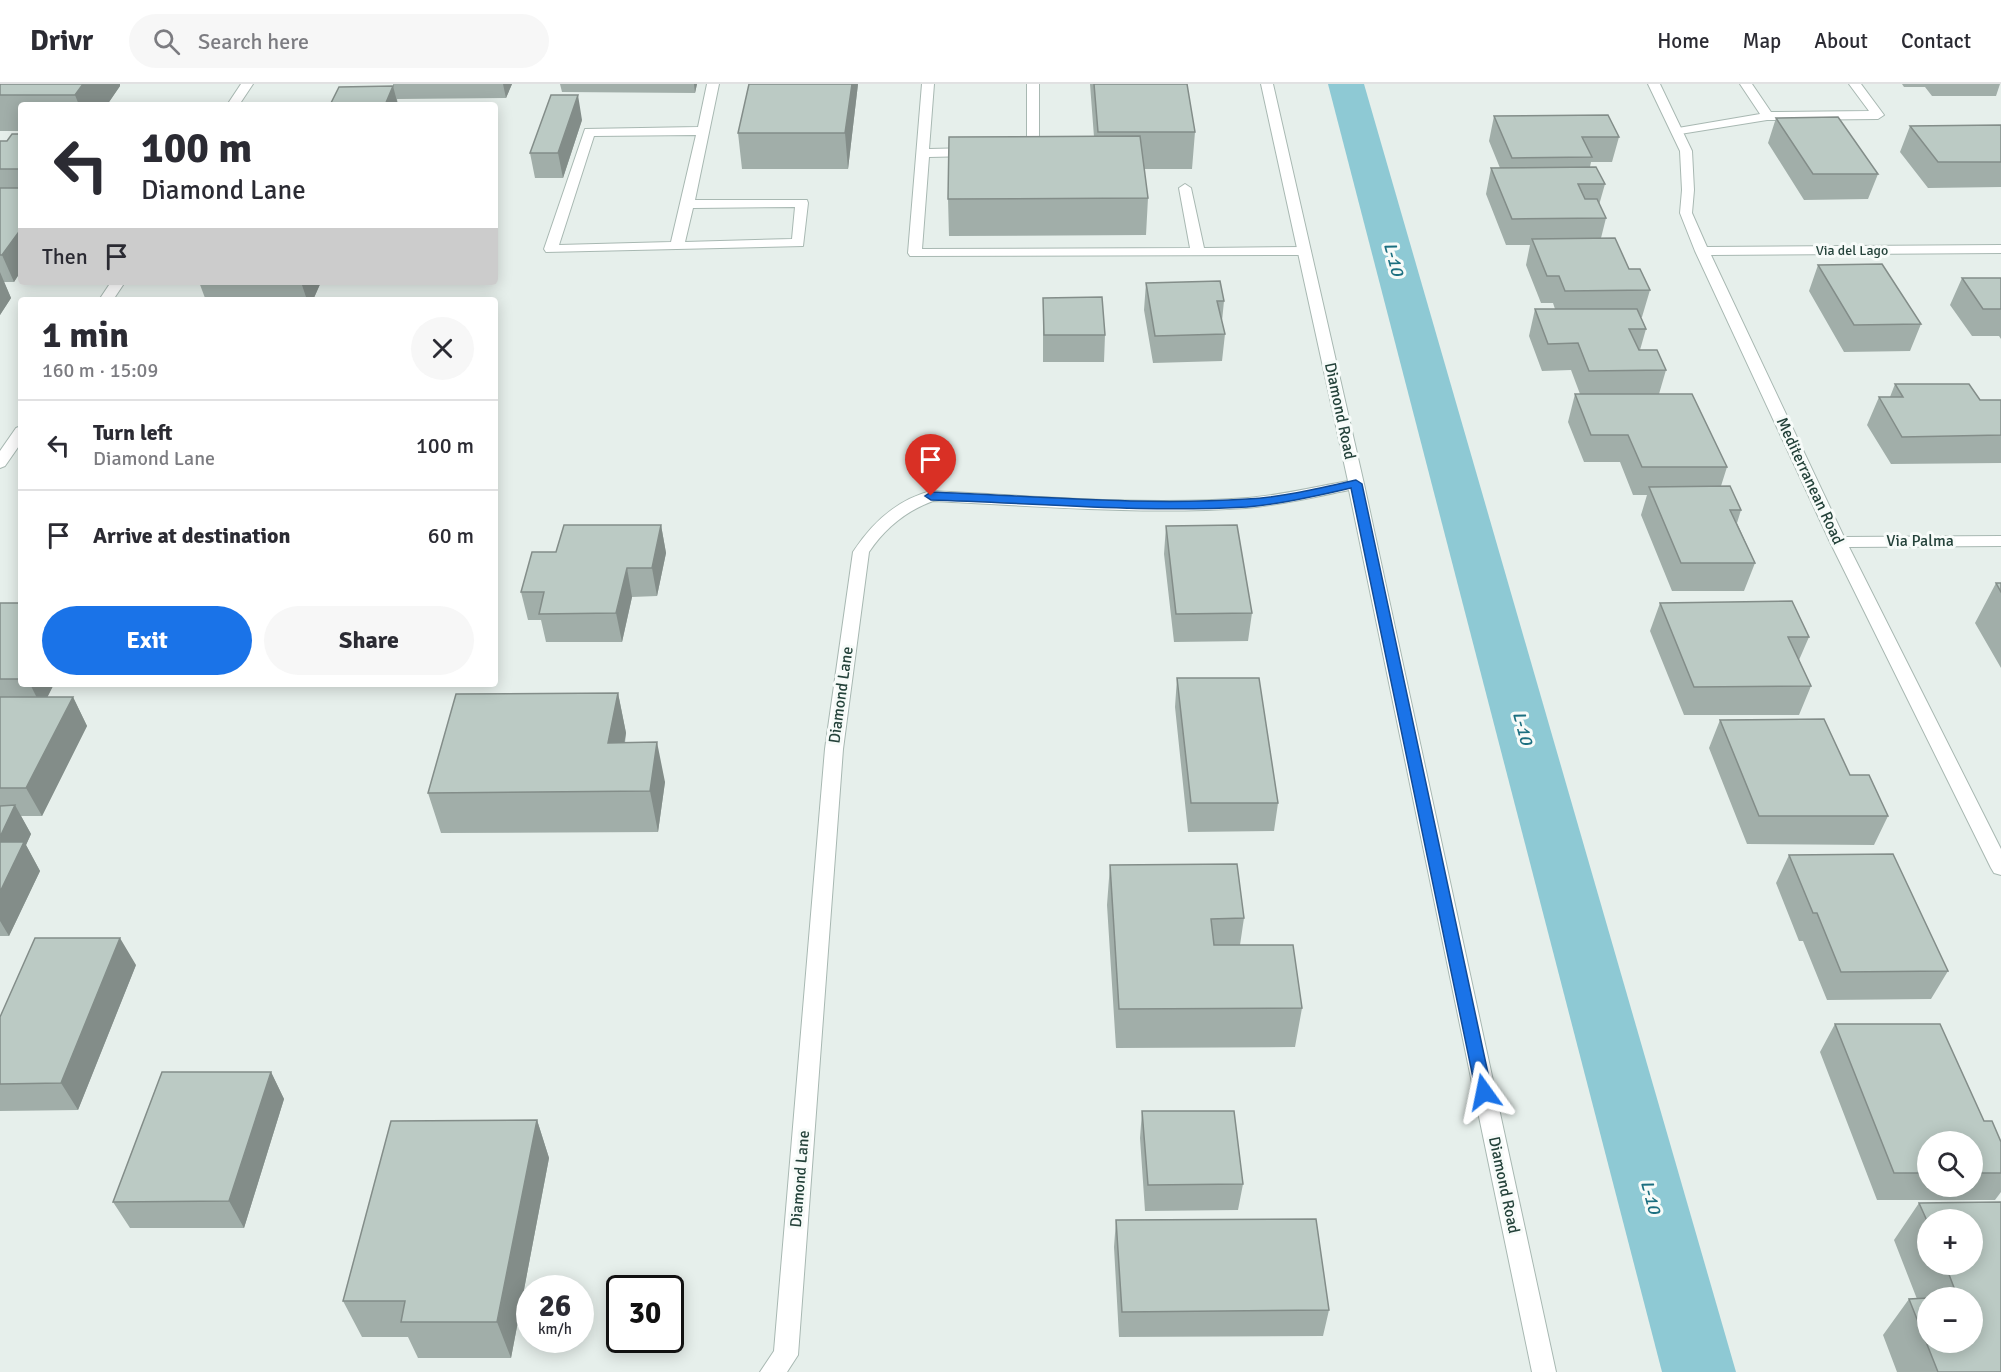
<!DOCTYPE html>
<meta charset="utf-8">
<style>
body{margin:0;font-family:Signika,sans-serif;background:#f7f7f7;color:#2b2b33;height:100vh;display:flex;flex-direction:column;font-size:22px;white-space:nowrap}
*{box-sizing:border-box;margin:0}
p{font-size:20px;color:#7c7c81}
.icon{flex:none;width:33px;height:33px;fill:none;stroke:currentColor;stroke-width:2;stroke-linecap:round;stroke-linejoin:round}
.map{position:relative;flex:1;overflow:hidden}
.panel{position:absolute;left:18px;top:213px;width:480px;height:390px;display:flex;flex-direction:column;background:#fff;border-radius:6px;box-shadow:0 3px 15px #0003}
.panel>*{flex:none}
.hud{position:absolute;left:18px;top:18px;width:480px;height:183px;border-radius:6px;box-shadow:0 3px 15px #0003;background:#fff;color:#2b2b33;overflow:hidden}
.buttons{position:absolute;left:1917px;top:1047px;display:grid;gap:12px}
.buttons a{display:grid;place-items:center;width:66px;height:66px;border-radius:50%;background:#fff;box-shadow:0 3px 15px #0003;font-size:30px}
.speed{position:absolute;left:516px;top:1191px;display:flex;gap:12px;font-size:30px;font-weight:700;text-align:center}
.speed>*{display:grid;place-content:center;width:78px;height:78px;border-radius:50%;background:#fff;box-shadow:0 3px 15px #0003;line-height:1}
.speed small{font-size:15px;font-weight:400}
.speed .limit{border:3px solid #111;border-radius:9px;background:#fff;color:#111}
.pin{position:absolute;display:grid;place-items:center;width:51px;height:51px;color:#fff;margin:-62px -26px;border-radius:50% 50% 50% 0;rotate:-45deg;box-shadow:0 0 6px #0007}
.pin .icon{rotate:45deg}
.me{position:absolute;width:66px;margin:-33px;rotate:348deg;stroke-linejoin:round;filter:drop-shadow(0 0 4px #0008)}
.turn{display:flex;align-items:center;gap:21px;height:126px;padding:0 24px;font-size:27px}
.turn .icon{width:78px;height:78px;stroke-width:2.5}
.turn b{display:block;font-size:42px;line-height:51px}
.then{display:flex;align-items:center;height:57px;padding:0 24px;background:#0003;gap:12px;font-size:22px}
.round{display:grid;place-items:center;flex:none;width:63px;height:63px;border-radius:32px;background:#f7f7f7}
.headline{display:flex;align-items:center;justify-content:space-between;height:102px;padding:0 24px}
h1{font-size:36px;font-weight:800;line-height:45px}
.cta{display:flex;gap:12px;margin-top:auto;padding:12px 24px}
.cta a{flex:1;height:69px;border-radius:36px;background:#1a73e8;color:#fff;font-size:24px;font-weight:800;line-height:69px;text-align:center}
.cta a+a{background:#f7f7f7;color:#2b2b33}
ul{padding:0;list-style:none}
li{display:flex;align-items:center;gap:18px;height:90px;padding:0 24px;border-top:2px solid #e1e1e2}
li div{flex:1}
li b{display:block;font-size:22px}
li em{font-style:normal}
header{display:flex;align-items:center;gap:36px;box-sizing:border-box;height:84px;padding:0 30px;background:#fff;border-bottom:2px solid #e1e1e2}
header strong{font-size:28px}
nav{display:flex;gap:33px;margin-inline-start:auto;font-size:21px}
.search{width:420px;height:54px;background:#f7f7f7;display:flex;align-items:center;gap:15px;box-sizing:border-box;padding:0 21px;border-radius:33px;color:#7c7c81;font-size:22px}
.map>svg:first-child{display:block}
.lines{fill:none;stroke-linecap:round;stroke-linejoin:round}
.canal{fill:#8ec9d4;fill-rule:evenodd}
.service-casing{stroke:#a8b8b2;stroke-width:2}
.minor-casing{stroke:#a8b8b2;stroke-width:2}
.service{fill:#fff;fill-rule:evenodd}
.minor{fill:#fff;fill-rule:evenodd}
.wall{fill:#a1aea9;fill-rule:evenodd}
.shaded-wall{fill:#838d89}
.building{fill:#bbcac4;stroke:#838d89;stroke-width:1.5}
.route{fill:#1a73e8;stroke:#114b97;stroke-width:1.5}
.labels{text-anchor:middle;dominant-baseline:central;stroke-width:6;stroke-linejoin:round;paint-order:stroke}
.far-street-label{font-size:14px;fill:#24423a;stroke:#f7fbf9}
.street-label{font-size:16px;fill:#24423a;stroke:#f7fbf9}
.water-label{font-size:18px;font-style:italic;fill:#1c6f80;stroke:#f7fbf9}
</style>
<header>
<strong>Drivr</strong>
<div class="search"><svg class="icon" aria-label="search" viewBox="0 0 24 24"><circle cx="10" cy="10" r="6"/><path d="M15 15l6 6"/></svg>Search here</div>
<nav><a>Home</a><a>Map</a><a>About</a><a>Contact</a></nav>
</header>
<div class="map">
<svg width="2001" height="1288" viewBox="0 0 2001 1288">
<rect width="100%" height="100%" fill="#e6efeb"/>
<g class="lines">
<!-- canal -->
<path class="canal" d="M1328 0H1364L1736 1288H1662Z"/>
<!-- service casing -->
<g class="service-casing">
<path id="service" d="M707 0H719L695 116H807L808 119 803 162 546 168 544 165 585 45 698 43ZM696 51 671 158 559 161 594 52ZM795 123 792 155 685 158 693 124Z
M922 0H934L929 65 972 64 978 68 972 72 929 73 922 165 1190 164 1179 104 1185 100 1191 104 1204 164 1304 163 1311 167 1304 171 910 172 908 169Z
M1027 0H1039V66C1035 72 1022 72 1018 66L1027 62Z
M1740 0H1752L1771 28 1869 27 1849 0H1861L1884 31 1878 35 1767 36 1674 51 1672 48 1678 44 1760 30Z"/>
</g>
<!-- minor casing -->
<g class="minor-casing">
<path id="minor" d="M241 0H253L239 21H227Z
M1261 0H1273L1364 400 1556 1288H1532L1349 406C1315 413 1281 421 1246 424 1142 431 1037 422 933 417 906 427 885 444 869 468L843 665 798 1271 787 1288H760L774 1267 825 665 853 468C872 439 896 416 931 407 1036 412 1143 422 1248 414 1282 411 1315 403 1348 397Z
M1648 0H1660L1692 67 1694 106 1692 129 1707 163 2001 161V169L1711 171 1844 453 2001 452V462L1849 463 2001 765V791L1994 789 1991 784 1830 458 1695 167 1680 129 1682 106 1680 67Z
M111 198H125L113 216H99Z
M21 342V359L5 382 0 384V367L16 344Z"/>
</g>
<!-- service -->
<use href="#service" class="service"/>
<!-- minor -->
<use href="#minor" class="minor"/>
</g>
<!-- wall -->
<path class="wall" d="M0 0H120V2L107 21H21V47H0Z
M393 0H512L506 14 397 15 398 21H330L393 2Z
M560 0H697L695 9 562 8Z
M858 0 848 85H742L738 49Z
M1090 0H1187L1195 48 1192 85H1144L1148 114 1146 151 949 152 948 115 1094 53Z
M1902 0H2000L1996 12H1932L1925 3H1904Z
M1494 32 1619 53 1612 78H1591L1590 83 1605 100 1599 121 1606 134 1601 154 1629 185 1650 206 1642 233H1641L1646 245 1640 266 1666 286 1659 310 1727 383 1721 402 1741 426 1737 439 1755 479 1744 507H1672L1641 431 1647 411H1633L1620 378H1584L1568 338 1575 310H1580L1571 286 1542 287 1529 252 1535 225H1555L1553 219H1541L1526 181 1530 161H1506L1486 110 1491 84H1500L1489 57Z
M1776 34 1878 90 1868 115 1804 116 1768 59Z
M582 36 563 94H535L530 69Z
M2001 41V103L1928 104 1900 68 1910 42Z
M21 50V187L14 198H4L11 214 0 231V57H7Z
M1818 181 1921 240 1910 267 1844 268 1809 207Z
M1962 194H2001V255L1999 252H1972L1950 221Z
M199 198H321L313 216H181L205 214Z
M1146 199 1224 217 1222 237 1225 250 1222 277 1153 279 1144 226Z
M1043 214 1105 251 1104 278H1043Z
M1895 300 1980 316H2001V379L1891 380 1867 341 1879 313H1890Z
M661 441 666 469 657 512 632 513 622 558H546L541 536H528L521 508 556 468Z
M1166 442 1252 529 1248 557 1174 558 1164 470Z
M1996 499H2001V584L1975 539Z
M0 519H21V600H54L47 613H73L87 642 42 732H21L31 750 26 761 40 787 9 852H0Z
M1660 519 1809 553 1799 576 1811 602 1799 631H1684L1650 547Z
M1177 594 1278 719 1274 747 1188 748 1175 623Z
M618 609 626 649 625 659 665 698 658 748 441 749 428 709Z
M1720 636 1850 691 1888 732 1874 761 1747 760 1709 664Z
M1789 771 1948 887 1931 915 1827 916 1803 857H1799L1776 799Z
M1110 781 1244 834 1240 861 1302 924 1295 963 1116 964 1107 821Z
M136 881 78 1026 0 1027V933Z
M1835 940 1984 1037 2001 1058V1108L1995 1116H1877L1820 968ZM1928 1058H1972V1102H1928Z
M271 988 284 1015 244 1144H130L113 1118Z
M1142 1027 1243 1100 1238 1126 1145 1127 1140 1054Z
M537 1036 549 1074 511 1274H418L408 1253H362L343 1217Z
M2001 1118V1288H1897L1883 1251 1909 1215H1917L1894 1156 1919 1119ZM1928 1136H1972V1180H1928ZM1928 1214H1972V1258H1928Z
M1116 1136 1329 1226 1323 1252 1119 1253 1114 1163Z"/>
<!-- shaded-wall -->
<path class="shaded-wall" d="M83 0H120V2L107 21H79L75 11Z
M503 0H512L506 14Z
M694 0H697L695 9Z
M852 0H858L848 85 845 49Z
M393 2 398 21H385Z
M578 11 582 36 563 94 558 69Z
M21 145V187L14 198 2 171Z
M0 188 11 214 0 231Z
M301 198H321L313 216H307Z
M661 441 666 469 657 512 652 484Z
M627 484 632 513 622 558 616 529Z
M495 487 497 496 495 504Z
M30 600H54L42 624Z
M618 609 626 649 617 699 608 659Z
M73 613 87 642 42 732 26 704Z
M657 658 665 698 658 748 650 707Z
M15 721 31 750 26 761 40 787 9 852 0 837V753Z
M120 854 136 881 78 1026 61 999Z
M271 988 284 1015 244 1144 229 1117Z
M537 1036 549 1074 511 1274 497 1238Z"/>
<!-- building -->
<path class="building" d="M0 0H83L75 11H0Z
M749 0H852L845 49H738Z
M1094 0H1187L1195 48H1098Z
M393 2 385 21H330L339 3Z
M551 11H578L558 69H530Z
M1608 31 1619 53H1582L1592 73 1512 74 1494 32Z
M1838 33 1878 90H1813L1776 34Z
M2001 41V78H1938L1910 42Z
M12 50H21V85H0V57H7Z
M1140 52 1148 114 948 115 949 53Z
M1596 83 1605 100H1578L1585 115H1597L1606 134 1512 135 1491 84Z
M0 104H21V145L2 171H0Z
M1615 154 1629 185H1640L1650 206 1565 207 1559 192H1547L1532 155Z
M1882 180 1921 240 1854 241 1818 181Z
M1962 194H2001V225H1983Z
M1220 197 1224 217H1217L1225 250 1155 252 1146 199Z
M1102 213 1105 251H1044L1043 214Z
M273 214 272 216H181V215Z
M1535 225H1637L1646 245H1629L1639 266H1657L1666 286 1589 287 1578 259 1548 260Z
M1895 300H1969L1980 316H2001V351L1902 353 1879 313H1903Z
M1575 310H1692L1727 383H1642L1628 351H1591Z
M1730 402 1741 426H1730L1755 479H1681L1649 403Z
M564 441H661L652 484H627L616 529 539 530 544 508H521L532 468H556Z
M1237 441 1252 529 1176 530 1166 442Z
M1996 499H2001V508Z
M1792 517 1809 553H1788L1811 602 1694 603 1660 519Z
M0 519H21V595H0Z
M1177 594H1259L1278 719H1191Z
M618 609 608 659 657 658 650 707 428 709 456 610Z
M0 613H73L26 704H0Z
M1824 635 1850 691H1869L1888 732H1759L1720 636Z
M15 721 0 753V722Z
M0 758H24L0 808Z
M1893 770 1948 887 1841 888 1817 829H1813L1789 771Z
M1237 780 1244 834 1211 835 1214 861H1293L1302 924 1119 925 1110 781Z
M35 854H120L61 999 0 1000V933Z
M1835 940H1940L1984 1037H1992L2001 1058V1089H1972V1058H1928V1089H1894Z
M162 988H271L229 1117 113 1118Z
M1142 1027H1234L1243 1100 1148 1101Z
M537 1036 497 1238H401L405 1217H343L391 1037Z
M2001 1118V1288H1938L1909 1215 1928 1214V1258H1972V1214H1958L1945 1180H1972V1136H1928V1139L1919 1119Z
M1316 1135 1329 1226 1122 1228 1116 1136Z"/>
<!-- route -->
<path class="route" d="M1356 396 1362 400 1492 1008 1490 1012 1484 1014 1478 1012 1476 1008 1351 404C1317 412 1282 420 1247 423 1142 429 1036 419 931 416L925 412 931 408C1035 412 1144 422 1247 415 1284 413 1320 404 1356 396Z"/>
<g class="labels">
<!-- far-street labels -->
<g class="far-street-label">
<text x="1852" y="166">Via del Lago</text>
</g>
<!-- street labels -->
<g class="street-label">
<text transform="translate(1340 327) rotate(78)">Diamond Road</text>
<text transform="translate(1810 397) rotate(65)">Mediterranean Road</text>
<text x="1920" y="457">Via Palma</text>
<text transform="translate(841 611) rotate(-82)">Diamond Lane</text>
<text transform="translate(800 1095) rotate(-85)">Diamond Lane</text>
<text transform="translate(1504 1101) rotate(78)">Diamond Road</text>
</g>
<!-- water labels -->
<g class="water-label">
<text transform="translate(1394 175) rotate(75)">L-10</text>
<text transform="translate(1523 644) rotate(75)">L-10</text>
<text transform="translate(1651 1113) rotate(75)">L-10</text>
</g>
</g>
</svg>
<div class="buttons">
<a><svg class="icon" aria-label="search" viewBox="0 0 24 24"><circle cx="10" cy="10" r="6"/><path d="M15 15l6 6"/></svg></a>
<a>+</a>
<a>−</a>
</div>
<div class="speed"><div>26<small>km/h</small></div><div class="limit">30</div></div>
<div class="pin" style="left:931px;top:412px;background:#d93025"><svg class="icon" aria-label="arrive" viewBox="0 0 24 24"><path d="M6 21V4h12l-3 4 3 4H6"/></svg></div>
<svg class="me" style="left:1484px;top:1008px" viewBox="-20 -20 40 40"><path d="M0-17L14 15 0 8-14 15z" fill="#1a73e8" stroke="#fff" stroke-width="4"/></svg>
<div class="hud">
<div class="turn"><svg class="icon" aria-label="left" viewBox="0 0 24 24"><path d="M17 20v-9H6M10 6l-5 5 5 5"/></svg><div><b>100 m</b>Diamond Lane</div></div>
<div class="then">Then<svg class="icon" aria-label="arrive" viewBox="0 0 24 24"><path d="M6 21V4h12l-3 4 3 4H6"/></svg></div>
</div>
<section class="panel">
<div class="headline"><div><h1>1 min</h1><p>160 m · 15:09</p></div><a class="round"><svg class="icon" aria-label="close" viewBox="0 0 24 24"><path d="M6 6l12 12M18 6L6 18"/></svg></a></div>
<ul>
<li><svg class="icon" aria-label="left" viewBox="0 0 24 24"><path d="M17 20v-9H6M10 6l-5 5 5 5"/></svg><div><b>Turn left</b><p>Diamond Lane</p></div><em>100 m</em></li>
<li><svg class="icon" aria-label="arrive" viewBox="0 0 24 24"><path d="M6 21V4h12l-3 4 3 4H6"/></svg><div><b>Arrive at destination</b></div><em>60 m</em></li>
</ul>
<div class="cta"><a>Exit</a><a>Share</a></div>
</section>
</div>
